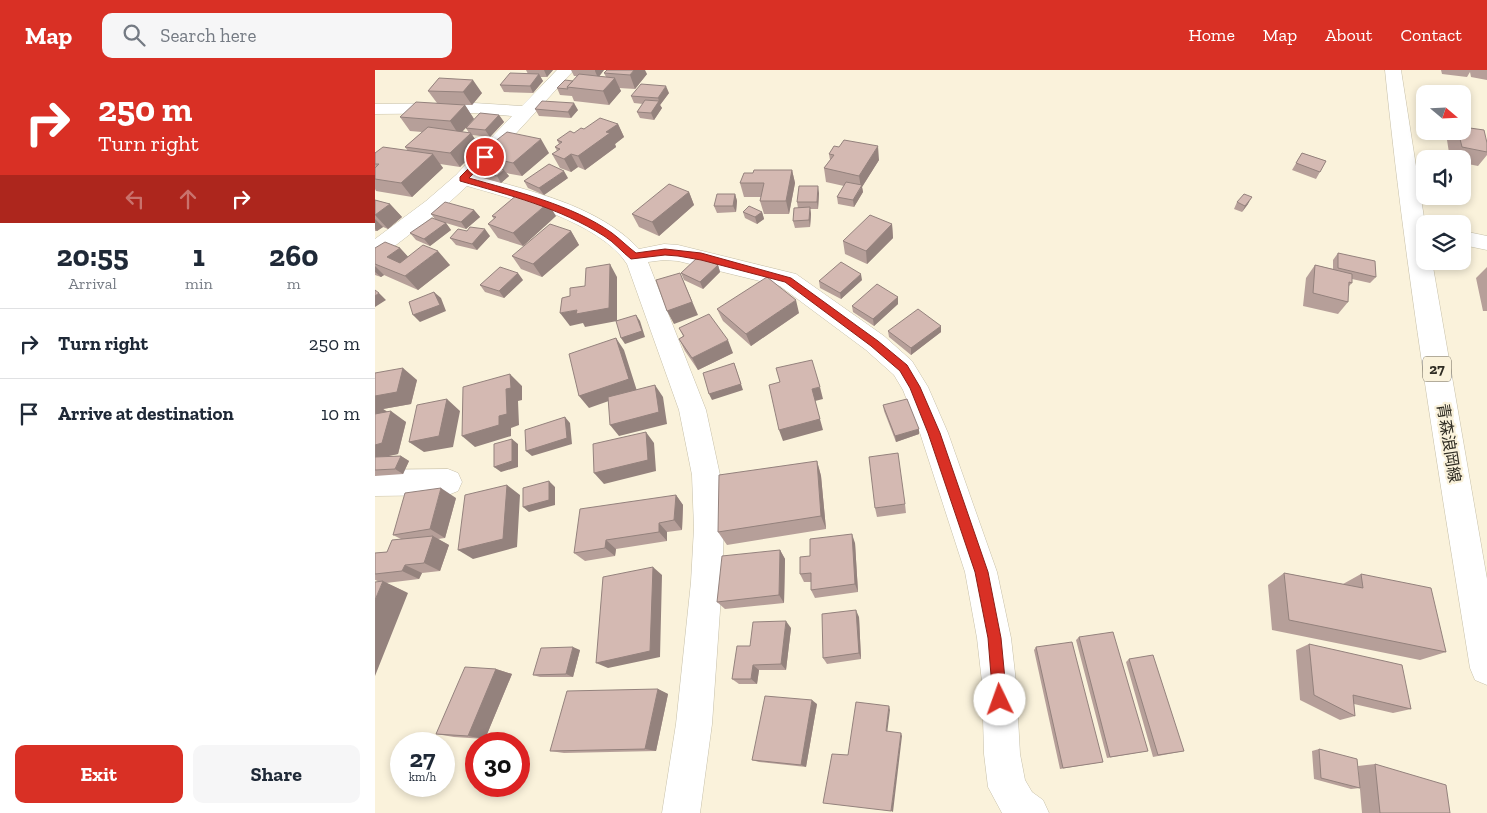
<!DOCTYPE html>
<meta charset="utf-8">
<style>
body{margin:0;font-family:"Zilla Slab","Noto Sans JP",serif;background:#f6f6f7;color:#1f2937;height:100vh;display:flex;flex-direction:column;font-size:19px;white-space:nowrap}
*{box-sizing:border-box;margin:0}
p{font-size:16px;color:#747a83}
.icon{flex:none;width:28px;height:28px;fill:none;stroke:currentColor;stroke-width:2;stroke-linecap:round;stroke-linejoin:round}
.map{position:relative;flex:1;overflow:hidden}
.panel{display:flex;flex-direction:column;background:#fff;width:375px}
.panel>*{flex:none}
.banner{background:#d93025;color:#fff;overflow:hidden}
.needle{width:32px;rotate:109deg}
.buttons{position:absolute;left:1041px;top:15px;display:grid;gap:10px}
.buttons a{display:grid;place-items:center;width:55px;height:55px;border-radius:10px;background:#fff;box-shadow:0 2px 8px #0003;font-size:25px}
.speed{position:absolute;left:15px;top:662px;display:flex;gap:10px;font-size:25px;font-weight:700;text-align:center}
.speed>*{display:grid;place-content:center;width:65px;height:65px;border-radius:50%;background:#fff;box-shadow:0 2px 8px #0003;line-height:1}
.speed small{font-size:12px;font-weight:400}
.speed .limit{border:8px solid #d22;background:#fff;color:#111}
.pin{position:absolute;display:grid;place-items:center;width:42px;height:42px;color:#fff;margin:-21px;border:2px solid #fff;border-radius:50%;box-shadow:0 1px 5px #0007}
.me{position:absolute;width:55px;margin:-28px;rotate:357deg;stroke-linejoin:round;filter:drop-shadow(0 0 4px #0008)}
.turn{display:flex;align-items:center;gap:18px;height:105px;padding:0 15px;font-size:22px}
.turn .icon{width:65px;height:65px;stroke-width:2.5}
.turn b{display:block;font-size:35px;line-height:42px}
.lanes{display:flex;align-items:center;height:48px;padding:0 15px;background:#0003;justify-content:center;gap:25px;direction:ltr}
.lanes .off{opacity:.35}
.eta{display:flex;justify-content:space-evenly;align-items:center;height:85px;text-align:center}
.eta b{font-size:30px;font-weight:700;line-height:35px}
.button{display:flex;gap:10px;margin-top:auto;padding:10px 15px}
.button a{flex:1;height:58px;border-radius:10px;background:#d93025;color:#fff;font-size:20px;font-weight:700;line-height:58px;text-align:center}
.button a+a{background:#f6f6f7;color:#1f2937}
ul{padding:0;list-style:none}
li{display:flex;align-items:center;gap:15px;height:70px;padding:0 15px;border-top:1px solid #e0e1e3}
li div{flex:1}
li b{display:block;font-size:19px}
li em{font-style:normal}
header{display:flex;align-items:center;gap:30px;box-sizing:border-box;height:70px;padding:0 25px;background:#d93025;color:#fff}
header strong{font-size:24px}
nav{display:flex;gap:28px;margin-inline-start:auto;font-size:18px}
.search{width:350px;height:45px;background:#f6f6f7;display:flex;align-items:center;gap:12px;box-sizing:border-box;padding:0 18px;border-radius:10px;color:#747a83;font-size:19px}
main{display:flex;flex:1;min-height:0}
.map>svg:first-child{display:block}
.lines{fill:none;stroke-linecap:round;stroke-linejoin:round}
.minor-casing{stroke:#c7c0a9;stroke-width:1}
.major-casing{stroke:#c7c0a9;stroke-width:1}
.minor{fill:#fff;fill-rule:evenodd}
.major{fill:#fff;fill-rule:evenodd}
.wall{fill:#b69f99}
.shaded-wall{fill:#94827d}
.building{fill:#d4b9b2;stroke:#94827d}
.route{fill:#d93025;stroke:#8d1f18}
.labels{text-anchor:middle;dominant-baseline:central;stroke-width:4.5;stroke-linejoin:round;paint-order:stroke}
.shield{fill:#faf2db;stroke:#6c675a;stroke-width:1}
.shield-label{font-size:15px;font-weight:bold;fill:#2f2c23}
.street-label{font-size:16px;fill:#2f2c23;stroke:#faf2db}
</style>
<header>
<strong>Map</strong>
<div class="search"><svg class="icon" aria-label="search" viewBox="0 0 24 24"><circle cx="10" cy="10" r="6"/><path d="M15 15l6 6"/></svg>Search here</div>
<nav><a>Home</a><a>Map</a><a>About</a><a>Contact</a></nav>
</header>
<main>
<section class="panel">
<div class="banner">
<div class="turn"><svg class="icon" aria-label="right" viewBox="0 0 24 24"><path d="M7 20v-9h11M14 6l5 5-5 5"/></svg><div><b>250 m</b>Turn right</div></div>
<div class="lanes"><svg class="icon off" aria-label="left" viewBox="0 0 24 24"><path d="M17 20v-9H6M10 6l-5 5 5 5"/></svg><svg class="icon off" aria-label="ahead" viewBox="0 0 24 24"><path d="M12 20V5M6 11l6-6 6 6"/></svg><svg class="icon" aria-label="right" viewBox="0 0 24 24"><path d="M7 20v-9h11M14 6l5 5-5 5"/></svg></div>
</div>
<div class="eta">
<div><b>20:55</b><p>Arrival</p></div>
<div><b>1</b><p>min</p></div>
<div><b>260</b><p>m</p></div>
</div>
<ul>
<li><svg class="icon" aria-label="right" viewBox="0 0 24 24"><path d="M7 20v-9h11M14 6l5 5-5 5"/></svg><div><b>Turn right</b></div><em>250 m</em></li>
<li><svg class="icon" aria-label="arrive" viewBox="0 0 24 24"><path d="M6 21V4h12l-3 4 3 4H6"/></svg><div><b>Arrive at destination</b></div><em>10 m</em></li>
</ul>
<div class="button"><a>Exit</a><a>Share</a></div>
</section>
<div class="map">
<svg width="1112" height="743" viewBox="0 0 1112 743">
<rect width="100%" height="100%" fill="#faf2db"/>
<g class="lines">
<!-- minor casing -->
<g class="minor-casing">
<path id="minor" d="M182 0H199L102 106C156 121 224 136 264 179L289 174 303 175 421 204 509 266 537 291 553 317 573 363 622 502 636 568 641 612 645 684 650 710 657 722 668 730 674 743H627L613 717 609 684 607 612 602 568 590 502 545 363 528 320 519 305 491 280 405 216 303 191 289 190 273 192 331 340 345 405 349 458 347 512 337 654 325 743H287L301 654 316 512 319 458 317 405 304 340 252 194C225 152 138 129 92 116L65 141 8 185 0 188V169L51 131 81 105 137 46 99 43 0 44V34L99 33 147 36Z
M1088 161 1112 166V180L1088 175Z
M73 399 83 403 87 412 83 421 73 425 0 426V400Z"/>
</g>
<!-- major casing -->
<g class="major-casing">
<path id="major" d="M1010 0H1026L1050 154V191H1057L1112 509V615L1100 610 1095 598C1063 400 1030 200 1010 0Z"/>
</g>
<!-- minor -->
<use href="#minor" class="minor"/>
<!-- major -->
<use href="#major" class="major"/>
</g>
<!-- wall -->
<path class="wall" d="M151 0H178L172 7H165L168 11 158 23 129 22 125 15 153 4Z
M196 0H229L224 6 231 7 229 3 272 4 260 19 244 18 246 21 234 35 199 31 197 26 185 25 182 18 198 11 202 6H199Z
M1066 0H1112V10L1096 7 1095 2 1092 7 1067 4Z
M64 8 107 23 97 35H80H90L99 49 87 62 94 63 91 58 124 45 129 52 115 67 97 65 105 77 85 97 65 94 68 98 37 127 1 121 0 119V83L33 81 30 77 47 62 35 61 25 47 62 33 53 21Z
M294 23 285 35 287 38 279 50 265 48 262 42 268 34 259 33 256 26Z
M160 39 203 40 196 48 164 46Z
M243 54 249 67 240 74 241 77 210 100 203 97 196 102 185 98 177 84 182 81 180 77 184 74 182 70 209 59Z
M1078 61H1088L1112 73V85L1103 96 1088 93V89H1075L1072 70Z
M114 76 174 83 147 106 131 103 134 106 126 113 108 108 103 102 115 96 108 86 116 79Z
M927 83 951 91 941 109 917 100Z
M454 84 504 90 487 117 488 122 479 137 463 134 462 127 469 116 451 112 449 98 455 90Z
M417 100 420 113 414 144H389L385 131 386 127H369L365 113 378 103Z
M193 108 169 125 153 118 149 111Z
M314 122 319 135 284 166 264 157 257 144Z
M444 123 443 139H435L436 144 435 157 420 158 418 151 423 138 422 132Z
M360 124 362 131 361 142 342 143 339 136Z
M0 130 15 134 27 147 13 159 8 157 2 161H0Z
M862 132 873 134 867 142 859 139Z
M99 140 105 147 91 159 71 153 76 160 55 176 41 170 35 163 60 149 56 144Z
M368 142H387L389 149 382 154 370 148Z
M117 146H181L148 176 123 168 113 154 119 149Z
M517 154 518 168 492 194 470 184 468 171Z
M92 161 115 166 102 180 81 175 75 168Z
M196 161 204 175 167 207 146 199 137 186Z
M0 178H25L33 187 75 195 43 220 9 205 6 207 0 205Z
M963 183 1001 207 995 213 977 209V213L973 217V232L963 244 928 236 931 208 940 195 958 199V190Z
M343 195 345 202 328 219 309 210 306 203Z
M1112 197V241H1108L1101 208Z
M148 210 129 228 110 222 105 215Z
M487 210 466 229 445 218 444 211Z
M523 227V234L499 256 478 242 477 236Z
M342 239 424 243 376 276 348 251Z
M566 256V262L536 285 514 267 513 261Z
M304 258 358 283 323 300 310 281 304 269 308 266Z
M0 303 42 310 36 334 8 339 31 352 23 384 12 386H26L34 391 28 404 0 406Z
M508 335 544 364 521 372 509 341Z
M442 391 446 406 451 459 352 475 343 462Z
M301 425 308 435 307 460 292 462V471L241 479 240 486 210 491 199 483Z
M81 428 70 468 63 469 74 475 65 501 47 503 44 509 11 513 33 523 0 510V483L12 482 26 469 18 465Z
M530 434 531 443 502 447 500 438Z
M480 473 483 522 440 528 436 520V512H429L425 504 435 486Z
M405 480 410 489 409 533 350 539 342 532Z
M909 503 968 514 986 504 1071 582 1045 590 897 560 893 515Z
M484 547 486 589 452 594 448 588Z
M416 558 411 600H384L382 614H364L357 609 375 576Z
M704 567 773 681 732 688 701 570Z
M934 574 1036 639 1018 643 979 634 980 646 965 650 925 630 921 580Z
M661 577 728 692 685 699 659 580Z
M205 580 198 607H165L158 605Z
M754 589 809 681 778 687 751 592Z
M121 599 137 604 110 669 79 667 61 664Z
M283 619 293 624 281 681 189 683 175 681Z
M442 634 431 697 384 692 377 690Z
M944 679 985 718 976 719 939 709 937 681Z
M1000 694 1075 743H987L983 696Z"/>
<!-- shaded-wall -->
<path class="shaded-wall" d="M169 0H178L172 7Z
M220 0H229L223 8 220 1Z
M259 0H270L272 4 260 19 255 5Z
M164 4 168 11 158 23 155 16Z
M240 8 246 21 234 35 228 21Z
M98 10 107 23 97 35 88 22Z
M291 16 294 23 285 35 287 38 279 50 276 43 284 31 283 28Z
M199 33 203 40 196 48 193 42Z
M90 35 99 49 84 65 75 51Z
M124 45 129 52 115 67 110 60Z
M243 54 249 67 240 74 241 77 210 100 203 86 231 62Z
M96 63 105 77 85 97 75 83Z
M166 69 174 83 147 106 138 93Z
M503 76 504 90 487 117 488 122 479 137 478 130 486 118 484 106Z
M58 84 68 98 37 127 26 113Z
M196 84 203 97 196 102 189 89Z
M129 100 134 106 126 113 122 106Z
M417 100 420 113 414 144 411 131Z
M189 101 193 108 169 125 164 118Z
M443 116 444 123 443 139 442 132Z
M314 122 319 135 284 166 277 152Z
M360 124 362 131 361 142 358 136Z
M877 127 873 134 867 142 870 136Z
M173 133 181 146 148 176 138 163Z
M15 134 27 147 13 159 0 145Z
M435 137 436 144 435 157 434 150Z
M99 140 105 147 91 159 86 152Z
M387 142 389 149 382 154 380 147Z
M0 149 8 157 2 161 0 159Z
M71 153 76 160 55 176 49 169Z
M517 154 518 168 492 194 491 181Z
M110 159 115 166 102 180 97 174Z
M196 161 204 175 167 207 158 194Z
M25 178 37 191 24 200 12 187Z
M63 181 75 195 43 220 30 206Z
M235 194 242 207V251L210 257 208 253 195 256 185 243 202 240Z
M343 195 345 202 328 219 325 212Z
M0 196 9 205 6 207 0 202Z
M143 203 148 210 129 228 124 221Z
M305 203 323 245 299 254 292 241Z
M486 204 487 210 466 229 465 223Z
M59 222 66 228 71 241 45 252 38 245Z
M4 223 11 230 0 237V226Z
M523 227V234L499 256 498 249Z
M421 230 424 243 376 276 371 264Z
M261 245 265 251 270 267 250 274 246 268Z
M566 256V262L536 285V278Z
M241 268 249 280 262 321 214 338 204 326Z
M353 270 358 283 323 300 317 288Z
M359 293 368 320 337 330 334 324Z
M28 298 42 310 36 334 8 339 15 344 16 341 31 352 23 384 0 389V326Z
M135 304 147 316V330L143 331 144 355 136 358V366L100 377 87 366 131 319Z
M280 315 288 327 292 354 244 366 235 355Z
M445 317 448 329 440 331 448 360 408 371 404 360 437 319Z
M72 329 85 341 78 377 49 382 34 372Z
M190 347 195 353 197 374 157 386 151 381Z
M544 359V364L521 372 520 366Z
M271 362 279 373 281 401 229 414 219 403Z
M137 369 143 374V397L126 402 119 397Z
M26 386 34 391 28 404 20 399Z
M442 391 446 406 451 459 446 446Z
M174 411 180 417V435L154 442 148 437Z
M132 415 145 425 142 477 98 489 83 480Z
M66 418 81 428 70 468 55 459Z
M301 425 308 435 307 460 299 450Z
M284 453 292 462V471L284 462Z
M477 464 480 473 483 522 480 514Z
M58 466 74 475 65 501 49 493Z
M231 470 241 479 240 486 230 478Z
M405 480 410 489 409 533 404 525Z
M30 495 47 503 44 509 27 501Z
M278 497 287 505 285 587 233 598 221 593Z
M8 511 33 523 0 606V530Z
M481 540 484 547 486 589 484 583Z
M411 551 416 558 411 600 406 594Z
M198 577 205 580 198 607 191 604Z
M378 595 384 600 382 614 376 609Z
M121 599 137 604 110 669 93 666Z
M283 619 293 624 281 681 270 679Z
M437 630 442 634 431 697 426 695Z
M514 636 515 640 512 664 511 661Z
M526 663 527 666 518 742 516 741Z"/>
<!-- building -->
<path class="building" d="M232 0H259L255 5 229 3Z
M135 3 164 4 155 16 125 15Z
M204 4 240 8 228 21 192 17Z
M64 8 98 10 88 22 53 21Z
M190 10 198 11 192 17 193 19 182 18Z
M266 14 291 16 283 28 256 26Z
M270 30 284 31 276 43 262 42Z
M167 31 199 33 193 42 160 39Z
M41 32 90 35 75 51 25 47Z
M105 43 124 45 110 60 91 58Z
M225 48 243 54 231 62 235 63 203 86 196 84 189 89 177 84 185 79 180 77 187 72 182 70 195 61 199 63 206 58 209 59Z
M53 57 96 63 75 83 30 77Z
M1088 57 1109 60 1112 73V82L1087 77 1083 61H1088Z
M132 62 166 69 138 93 108 86 119 77 114 76Z
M469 70 503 76 484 106 449 98 459 85 454 84 459 76 464 77Z
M8 77 58 84 26 113 0 109V98L4 94H0V83Z
M927 83 951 91 945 102 921 93Z
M174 94 189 101 164 118 149 111Z
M111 95 129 100 122 106 103 102Z
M379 100H417L411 131H385L389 113H365L369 103H378Z
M471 112 487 115 478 130 462 127Z
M294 114 314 122 277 152 257 144Z
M424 116H443L442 132H422Z
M143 124 173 133 138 163 113 154 121 147 117 146Z
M342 124H360L358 136H339Z
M869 124 877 127 870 136 862 132Z
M0 130 15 134 0 145Z
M70 132 99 140 86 152 56 144Z
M374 136 387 142 380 147 368 142Z
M435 137 434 150 418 151 419 138Z
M495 145 517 154 491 181 468 171Z
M57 148 71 153 49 169 35 163Z
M175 154 196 161 158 194 137 186Z
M95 157 110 159 97 174 75 168 83 159 92 161Z
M10 172 25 178 12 187 25 193 48 175 63 181 30 206 0 194V178Z
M963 183 1000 191 1001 207 963 198Z
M323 187 343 195 325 212 306 203Z
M466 192 486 204 465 223 444 211Z
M235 194 234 238 201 244 202 240 185 243 187 228 195 226V218L210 216 211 198Z
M940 195 977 204V213L974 212 973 232 938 223Z
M125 197 143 203 124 221 105 215Z
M305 203 317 232 292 241 281 210Z
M392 207 421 230 371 264 342 239Z
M502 214 523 227 498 249 477 236Z
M0 220 4 223 0 226Z
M59 222 65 235 38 245 34 232Z
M543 239 566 256 536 278 513 261Z
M334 244 353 270 317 288 304 269 309 266 304 258Z
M261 245 267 261 246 268 241 251Z
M241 268 254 309 204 326 194 284Z
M437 290 445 317 437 319 445 349 404 360 394 315 405 312 401 298Z
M359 293 366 314 334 324 328 303Z
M28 298 22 322 0 326V303Z
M135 304 136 318 131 319 132 344 124 346V355L87 366 88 317Z
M280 315 284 342 235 355 233 327Z
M72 329 64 366 34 372 42 335Z
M532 329 544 359 520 366 508 335Z
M16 341 7 373 0 375V344Z
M190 347 192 368 151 381 150 360Z
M271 362 273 390 219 403 218 374Z
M137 369V391L119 397V374Z
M523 383 530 434 500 438 494 387Z
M26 386 20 399 0 400V387Z
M442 391 446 446 343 462 344 405Z
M174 411V430L148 437V418Z
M132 415 128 469 83 480 90 425Z
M66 418 55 459 18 465 30 423Z
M301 425 299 450 284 453V462L231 470 230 478 199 483 205 439Z
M477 464 480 514 436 520V503L425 504V487L435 486V469Z
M58 466 49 493 30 495 27 501 0 504V483L12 482 17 470Z
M405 480 404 525 342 532 347 486Z
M278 497 275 581 221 593 228 507Z
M909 503 988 518 986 504 1056 518 1071 582 914 550Z
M8 511 0 530V512Z
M481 540 484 583 448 588 447 544Z
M411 551 406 594 378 595 376 609H357L362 576H375L378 552Z
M738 562 773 681 735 687 704 567Z
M697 572 728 692 688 698 661 577Z
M934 574 1027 595 1036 639 978 625 980 646 939 625Z
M198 577 191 604 158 605 166 578Z
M778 585 809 681 783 685 754 589Z
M90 597 121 599 93 666 61 664Z
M283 619 270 679 175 681 192 621Z
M390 626 437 630 426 695 377 690Z
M481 632 514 636 511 661 526 663 516 741 448 733 457 684 473 685Z
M944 679 982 689 985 718 946 708Z
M1000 694 1071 715 1075 743H1005Z"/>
<!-- route -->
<path class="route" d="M107 85 114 87 94 108C139 121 198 135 237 163 245 169 253 177 261 183L290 179 326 183 416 208 503 271 532 295 545 317 565 363 613 502 626 568 632 630 630 635 625 637 620 635 618 630 613 568 600 502 553 363 535 318 525 301 496 276 410 212 326 190 303 186 290 185 256 189C247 182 239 172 229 166 185 138 134 125 85 111V107Z"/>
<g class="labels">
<!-- shield labels -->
<rect class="shield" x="1048" y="286.5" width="28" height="25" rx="4"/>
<g class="shield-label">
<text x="1062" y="299">27</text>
</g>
<!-- street labels -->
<g class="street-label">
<text transform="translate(1074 373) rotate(81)">青森浪岡線</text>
</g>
</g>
</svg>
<div class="buttons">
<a><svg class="needle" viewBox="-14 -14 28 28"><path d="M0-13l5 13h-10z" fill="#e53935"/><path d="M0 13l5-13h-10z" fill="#747a83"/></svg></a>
<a><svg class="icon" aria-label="sound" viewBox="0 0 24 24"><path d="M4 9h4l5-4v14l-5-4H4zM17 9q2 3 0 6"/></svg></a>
<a><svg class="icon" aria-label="layers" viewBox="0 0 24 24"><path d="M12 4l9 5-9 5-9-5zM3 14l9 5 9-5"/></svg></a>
</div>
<div class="speed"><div>27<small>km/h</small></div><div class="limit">30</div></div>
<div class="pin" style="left:110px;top:87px;background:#d93025"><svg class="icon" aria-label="arrive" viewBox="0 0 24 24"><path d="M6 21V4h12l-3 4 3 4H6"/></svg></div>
<svg class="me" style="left:625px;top:630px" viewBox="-20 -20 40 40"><circle r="19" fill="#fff"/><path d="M0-13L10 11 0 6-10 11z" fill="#d93025"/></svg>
</div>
</main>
